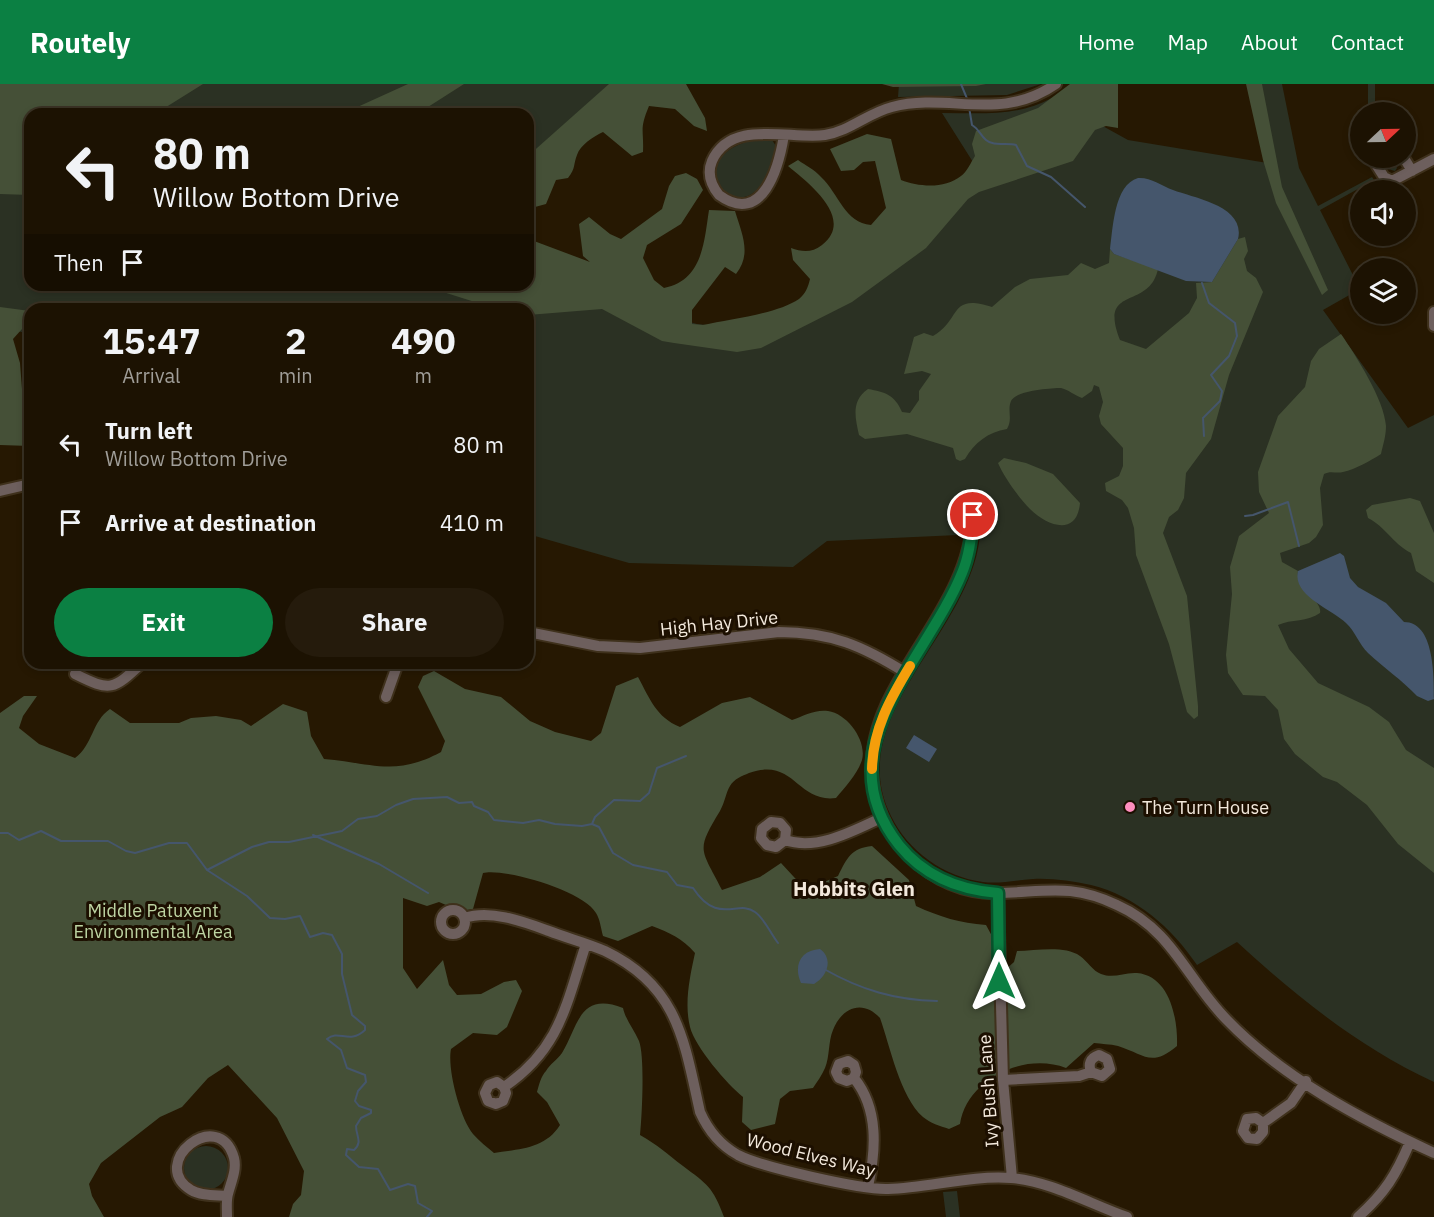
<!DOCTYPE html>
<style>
body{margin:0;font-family:"IBM Plex Sans",sans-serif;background:#251b0c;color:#f1f3f6;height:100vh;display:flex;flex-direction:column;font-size:22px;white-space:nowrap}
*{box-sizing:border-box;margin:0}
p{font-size:20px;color:#a09e99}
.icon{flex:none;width:33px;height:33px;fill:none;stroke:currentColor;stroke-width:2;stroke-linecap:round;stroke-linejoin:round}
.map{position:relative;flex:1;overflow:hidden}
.drawer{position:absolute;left:24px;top:219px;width:510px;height:366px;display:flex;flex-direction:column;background:#1c1202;border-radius:18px;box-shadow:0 3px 9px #0003,0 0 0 2px #3a3224}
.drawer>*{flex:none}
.banner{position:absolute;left:24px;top:24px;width:510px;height:183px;border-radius:18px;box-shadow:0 3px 9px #0003,0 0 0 2px #3a3224;background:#1c1202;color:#f1f3f6;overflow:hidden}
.needle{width:39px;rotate:68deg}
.tools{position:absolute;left:1350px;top:18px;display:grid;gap:12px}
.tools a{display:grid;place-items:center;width:66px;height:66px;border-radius:50%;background:#1c1202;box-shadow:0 3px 9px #0003,0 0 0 2px #3a3224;font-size:30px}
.pin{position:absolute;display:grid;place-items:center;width:51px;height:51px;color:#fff;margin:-26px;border:3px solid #fff;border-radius:50%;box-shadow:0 2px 6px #0007}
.me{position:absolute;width:66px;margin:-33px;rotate:0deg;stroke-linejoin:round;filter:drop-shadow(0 0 4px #0008)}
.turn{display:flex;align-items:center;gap:21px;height:126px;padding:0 30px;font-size:27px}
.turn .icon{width:78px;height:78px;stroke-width:2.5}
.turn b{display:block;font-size:42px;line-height:51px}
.then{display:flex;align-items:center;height:57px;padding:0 30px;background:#0003;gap:12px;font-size:22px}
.eta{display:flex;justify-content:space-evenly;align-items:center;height:102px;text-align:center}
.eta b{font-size:36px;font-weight:700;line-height:42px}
.cta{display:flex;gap:12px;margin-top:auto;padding:12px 30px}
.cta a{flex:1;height:69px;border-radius:36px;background:#0b8043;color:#fff;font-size:24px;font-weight:700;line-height:69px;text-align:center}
.cta a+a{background:#251b0c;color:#f1f3f6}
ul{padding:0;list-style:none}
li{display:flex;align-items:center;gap:18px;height:78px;padding:0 30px}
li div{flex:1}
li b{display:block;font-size:22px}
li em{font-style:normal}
header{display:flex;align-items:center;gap:36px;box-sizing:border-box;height:84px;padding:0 30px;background:#0b8043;color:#fff}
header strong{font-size:28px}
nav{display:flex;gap:33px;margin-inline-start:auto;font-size:21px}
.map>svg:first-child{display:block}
.green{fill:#2b3123}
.forest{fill:#455037}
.water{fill:#45566c}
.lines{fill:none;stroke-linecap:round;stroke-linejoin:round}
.stream{stroke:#45566c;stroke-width:2}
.minor-casing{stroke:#3f311c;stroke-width:14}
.minor{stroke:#6d5f5d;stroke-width:10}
.route-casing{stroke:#07532c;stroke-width:15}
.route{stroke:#0b8043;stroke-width:10}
.slow{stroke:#f59e0b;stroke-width:10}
.poi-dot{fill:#fe8ebe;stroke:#1c0f00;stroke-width:2}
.labels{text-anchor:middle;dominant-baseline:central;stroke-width:6;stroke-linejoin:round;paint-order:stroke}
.street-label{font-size:18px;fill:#f3e9dc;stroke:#1c0f00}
.poi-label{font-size:18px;fill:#f3e9dc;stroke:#1c0f00;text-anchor:start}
.park-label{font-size:18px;fill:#bdd4a2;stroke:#1c0f00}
.neighbourhood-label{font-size:20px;font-weight:bold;fill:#f3e9dc;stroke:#1c0f00}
</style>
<header>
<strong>Routely</strong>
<nav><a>Home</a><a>Map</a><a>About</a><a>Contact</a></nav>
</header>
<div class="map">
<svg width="1434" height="1133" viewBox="0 0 1434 1133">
<rect width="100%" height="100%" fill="#261802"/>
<!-- green -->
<path class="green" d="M0 0H614L528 89V30H30V201L554 200 697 240 778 248 983 94 942 29C980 29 1017 33 1052 14L1128 56 1274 80 1258 0H1282L1299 84 1318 122 1372 93 1374 96 1320 126 1360 205 1323 226 1408 344 1434 331V998C1360 964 1297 913 1237 858L1197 881C1172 844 1136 812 1091 801 1072 797 1052 794 1033 795 1016 796 1000 800 983 798 944 793 908 767 891 732 841 633 973 547 980 450L827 457 793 483 629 479 528 450V225H30V250L0 243Z
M899 0H1041L1007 11 898 13Z
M1368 0H1375V26L1368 27Z
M770 53 778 65C776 76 772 84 766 94 733 152 668 65 770 53Z
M1381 74H1393L1397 84 1395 87 1388 85Z
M184 1084a22 22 0 1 1 44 0a22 22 0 1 1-44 0Z
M957 1107 960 1133H946L943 1108Z"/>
<!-- forest -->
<path class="forest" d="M0 0H203L155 30H30V111L0 110Z
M408 0H464L417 30H342Z
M609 0H686L705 34 707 47 694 42 675 25 649 22C639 46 644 45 643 68L632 72 603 48C594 52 580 61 577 71 573 81 576 84 568 94L556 96 546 120 535 123 528 128V72Z
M882 0H986L976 2 893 3Z
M1070 0H1118V44L1106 42 1095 46 1073 77 979 108 968 115 926 164 852 218 761 264 737 268 674 259 662 257 602 225 528 231V225H497L421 201H528V146L534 157 590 178 583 172 579 140 589 133 610 150 621 155 662 125 669 102 675 92 686 89 697 95 703 106 681 140 647 161 643 174 654 196 664 204C703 196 704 158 709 126L735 127C742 150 752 170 736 190L725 183 692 226V240L703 241C730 235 777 230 799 215 806 209 808 203 810 195L793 176 791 164C802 168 812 169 822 161 855 135 810 100 788 82L798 76C805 81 815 86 821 93 839 110 845 139 871 141L886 124 875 77 863 78 854 86 841 87 830 65 867 50 891 55 901 96C919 103 945 105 961 92 967 88 971 78 975 72L972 60 976 47 1038 24Z
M1246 0H1262L1282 103 1328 206 1322 211 1276 119 1263 76Z
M1245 153 1248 167 1244 175 1247 187 1256 194 1263 208 1229 291 1211 355 1186 389 1184 414 1178 426 1169 433 1163 449 1187 512 1198 622V632L1194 635 1187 628 1169 560 1136 471 1134 444 1128 424 1122 416 1106 407 1105 399 1119 392 1123 382V364L1101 340 1099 332 1103 318 1099 303 1094 301 1092 307 1082 314C1076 312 1067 305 1061 304 1050 304 1015 307 1011 317 1007 327 1013 335 1007 345 988 348 974 359 965 375L960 377 956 375 953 364 907 350 865 355 859 351C855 333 851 317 868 305 885 308 895 311 902 328L910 329 919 316V307L931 290 922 287 904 290 914 253 924 249 933 252C962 236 948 209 992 223L1015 203 1030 195 1068 191 1081 179 1095 185 1109 179 1110 165 1114 170 1158 185C1149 227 1098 200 1120 256L1146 265 1189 229 1197 214 1196 199 1212 198 1238 155Z
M0 223 30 227V244L22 245 13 255 20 279 22 305 30 312V362L0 361Z
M1341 250C1356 272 1384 315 1386 342 1386 352 1383 361 1381 370 1370 377 1356 385 1343 388 1336 390 1331 386 1324 390L1320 404 1323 441 1316 453 1309 459 1280 469 1282 478 1298 487C1295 506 1323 516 1320 529 1308 538 1291 535 1278 541L1289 565 1318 599 1369 623 1389 638 1406 666 1434 684V789L1398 760 1367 721 1337 698 1323 693 1295 670 1284 655 1278 626 1265 612 1243 611 1228 589 1226 571 1232 510 1230 483 1239 452 1269 429 1259 408 1258 388 1278 332 1305 303 1311 277 1319 265Z
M1004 374 1026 379 1053 390 1080 419C1077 453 1047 442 1030 425 1019 414 1004 393 998 379Z
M1410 414 1420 417 1434 449V499L1416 487 1411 469C1391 458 1386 443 1368 434L1366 426 1372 421Z
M434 587 465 605 501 613 530 637 555 648 591 657 601 649 616 602 638 593C650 615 656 633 680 643L722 619 750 613 792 636C803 632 816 625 828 627 848 630 867 657 862 676 857 691 845 703 836 714 796 719 795 673 749 689 742 692 734 695 730 702 726 708 725 718 720 727 695 768 701 764 722 806L760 793 781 779 806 806 838 792C847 774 851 764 872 762L909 796 916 822C940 833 960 839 986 841L992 852 995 879 1005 886 1014 878 1017 867C1036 867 1064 861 1080 872 1087 877 1093 887 1101 890 1114 895 1124 888 1137 889 1170 892 1178 935 1177 962 1151 984 1144 970 1118 962 1110 960 1101 960 1094 959L1066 984C1024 968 967 995 960 1040L949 1045C940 1042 930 1039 923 1033 900 1013 890 962 880 934 863 915 842 923 833 946 828 958 830 972 825 984 822 991 817 998 813 1004L790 1007 780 1015 775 1040 751 1046 742 1038 743 1013C727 1000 695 963 690 943 684 919 690 892 695 869 682 854 670 849 652 842L618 857 603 852C601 845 600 835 596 829 584 807 506 784 483 789L473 825 460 827 439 818 427 822 403 814V884L417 905 443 876 449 901 457 911 481 910 504 898 516 896 522 907 507 943 497 951 473 949 451 965C447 985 460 1034 473 1050 479 1057 487 1063 494 1069 519 1065 545 1065 560 1041L547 1018 537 1008C539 1001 541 992 546 987 550 980 557 976 562 969 578 943 579 907 623 924 626 937 634 945 639 957 645 973 642 1032 640 1051 658 1061 667 1070 683 1082 707 1100 713 1103 724 1133H289L293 1120 301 1111 304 1087 277 1034 228 981 208 994 182 1023 160 1033 101 1079 89 1100 92 1112 104 1133H0V629L24 612H37L23 632 19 644 39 660 75 674C93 661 92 637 110 625L130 639H179L191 634 216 632 241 636 251 642 283 620 307 628 311 652 324 675C372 679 395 693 441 668L445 657 418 603 423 592Z"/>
<!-- water -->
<path class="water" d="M1138 94C1150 93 1162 102 1173 106 1194 114 1246 122 1238 155L1212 198 1186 197 1114 170 1110 165C1113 144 1114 101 1138 94Z
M1340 469 1344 472 1350 494 1358 503 1386 519 1404 538C1434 538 1434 590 1434 615L1428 617 1417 612C1402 596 1384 584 1368 569 1359 560 1355 547 1346 539 1332 525 1292 512 1298 487Z
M914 651 937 665 929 678 906 664Z
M820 865C834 875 827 893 814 900L801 899C793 881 801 866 820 865Z"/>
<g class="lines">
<!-- stream -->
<path class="stream" d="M961 0 968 17
M969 23 972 41C979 45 980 51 986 56 994 63 1006 58 1016 61L1027 82 1051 93 1085 123
M1202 199 1209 219 1235 239 1237 252 1229 272 1211 291 1222 307 1220 317 1203 334 1204 352
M1245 432 1253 431 1288 418 1299 462
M592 740 595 733 614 716 640 717 649 709 657 684 686 672
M0 749H8L19 756 41 747 61 757H108L126 767 135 769 169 759H187L207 786 247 812 270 834 285 835 300 832 310 853 323 849 332 851 342 870V890L352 931 365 942V946C349 961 339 945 327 955L341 966 347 984 365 991 366 998 358 1007 355 1017 359 1022 371 1026V1029L361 1034 356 1042C356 1052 363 1058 354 1066L347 1065 346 1071 359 1083 378 1085 390 1106 408 1100 415 1102 418 1119 432 1127 427 1133
M313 751 379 780 428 809
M207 786 252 763 269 758H289L342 747 358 735 377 732 396 721 413 715 447 713 459 719 472 718 474 722 488 728 494 736 523 739 539 736 555 740 582 742 592 740 599 743 613 769 633 781 667 788 677 801 693 804C718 842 738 815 755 828 765 835 770 849 778 859
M824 885C861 906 895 916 937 917"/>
<!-- minor casing -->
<g class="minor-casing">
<path id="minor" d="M1360 48V51
M784 51C779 82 763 143 719 111 711 101 707 89 712 77 731 34 791 56 825 51 850 47 868 29 892 23 949 8 1000 39 1056 0
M1372 74 1384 93 1392 97 1434 75
M1404 74 1412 87
M1434 228V242
M0 407 30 400
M973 431C970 529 869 596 872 685 873 751 930 811 998 809 1046 808 1071 799 1117 821 1173 846 1187 896 1227 936 1283 994 1362 1036 1434 1069
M528 548 598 562 640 564 779 548C831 548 863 562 906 589
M75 590C111 608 113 606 142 579
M386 613 398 579
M785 756 776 763 767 761 761 754 762 745 771 738 780 739 786 746 785 756C817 767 853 747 881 734
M998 809 1003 996 1012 1094
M441 838a12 12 0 1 1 24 0a12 12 0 1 1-24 0Z
M465 834C490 825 524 838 549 847 567 854 587 859 605 867 678 902 684 956 700 1028 708 1046 720 1061 738 1071 761 1083 862 1106 888 1105 929 1104 970 1091 1011 1094 1050 1097 1090 1120 1127 1133
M854 994 847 997 839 994 836 988 839 980 848 977 854 981 856 988 854 994C879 1025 876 1066 868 1103
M1003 996 1079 992 1091 988 1102 992 1110 985 1107 975 1099 971C1090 974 1088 980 1091 988
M504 1003 506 1009 503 1017 496 1020 488 1017 485 1009 489 1001 497 998 504 1003C560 965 566 921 586 860
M1263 1039V1048L1257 1055 1248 1054 1243 1047 1247 1035 1256 1034 1263 1039 1291 1019 1306 997
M227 1133C227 1125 226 1117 228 1110 231 1098 237 1086 234 1074 219 1021 147 1079 191 1106 201 1112 216 1111 227 1112
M1358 1133C1385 1109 1396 1091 1410 1058"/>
</g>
<!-- minor -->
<use href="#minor" class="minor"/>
</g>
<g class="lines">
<!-- route casing -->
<g class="route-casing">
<path id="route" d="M973 431C972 451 970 470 962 489 927 576 822 664 899 761 924 792 959 806 998 809L999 897"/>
</g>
<!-- route -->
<use href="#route" class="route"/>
<!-- slow -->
<path class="slow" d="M872 685C873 645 890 615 910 582"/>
</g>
<!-- markers -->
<circle class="poi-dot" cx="1130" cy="723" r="6"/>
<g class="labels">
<!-- street labels -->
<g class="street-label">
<text transform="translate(719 539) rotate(-6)">High Hay Drive</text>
<text transform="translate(988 1007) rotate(-94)">Ivy Bush Lane</text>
<text transform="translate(811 1071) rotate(14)">Wood Elves Way</text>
</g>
<!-- poi labels -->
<g class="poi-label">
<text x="1142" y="723">The Turn House</text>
</g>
<!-- park labels -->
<g class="park-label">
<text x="153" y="826">Middle Patuxent<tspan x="153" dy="21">Environmental Area</tspan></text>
</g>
<!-- neighbourhood labels -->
<g class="neighbourhood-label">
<text x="854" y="804">Hobbits Glen</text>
</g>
</g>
</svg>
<div class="tools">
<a><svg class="needle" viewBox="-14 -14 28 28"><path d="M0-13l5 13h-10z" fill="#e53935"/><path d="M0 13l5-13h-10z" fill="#a09e99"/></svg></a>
<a><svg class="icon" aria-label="sound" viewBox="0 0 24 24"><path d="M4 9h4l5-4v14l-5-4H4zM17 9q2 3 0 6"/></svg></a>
<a><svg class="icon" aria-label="layers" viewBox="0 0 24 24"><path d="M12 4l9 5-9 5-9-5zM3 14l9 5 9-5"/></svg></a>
</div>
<div class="pin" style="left:973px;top:431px;background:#d93025"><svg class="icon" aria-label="arrive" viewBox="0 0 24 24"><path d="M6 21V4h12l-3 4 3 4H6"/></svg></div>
<svg class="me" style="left:999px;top:897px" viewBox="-20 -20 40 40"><path d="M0-17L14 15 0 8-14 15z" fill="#0b8043" stroke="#fff" stroke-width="4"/></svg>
<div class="banner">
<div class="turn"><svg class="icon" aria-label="left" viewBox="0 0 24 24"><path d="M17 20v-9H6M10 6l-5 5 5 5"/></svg><div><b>80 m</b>Willow Bottom Drive</div></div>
<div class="then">Then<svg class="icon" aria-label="arrive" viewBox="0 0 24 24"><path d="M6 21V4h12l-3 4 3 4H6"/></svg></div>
</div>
<section class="drawer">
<div class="eta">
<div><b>15:47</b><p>Arrival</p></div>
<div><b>2</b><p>min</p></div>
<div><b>490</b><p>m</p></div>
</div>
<ul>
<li><svg class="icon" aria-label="left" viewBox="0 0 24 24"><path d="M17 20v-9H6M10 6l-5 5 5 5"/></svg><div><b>Turn left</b><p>Willow Bottom Drive</p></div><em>80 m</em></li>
<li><svg class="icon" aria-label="arrive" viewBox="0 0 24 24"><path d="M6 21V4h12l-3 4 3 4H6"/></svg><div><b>Arrive at destination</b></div><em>410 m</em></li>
</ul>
<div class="cta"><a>Exit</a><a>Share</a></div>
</section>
</div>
